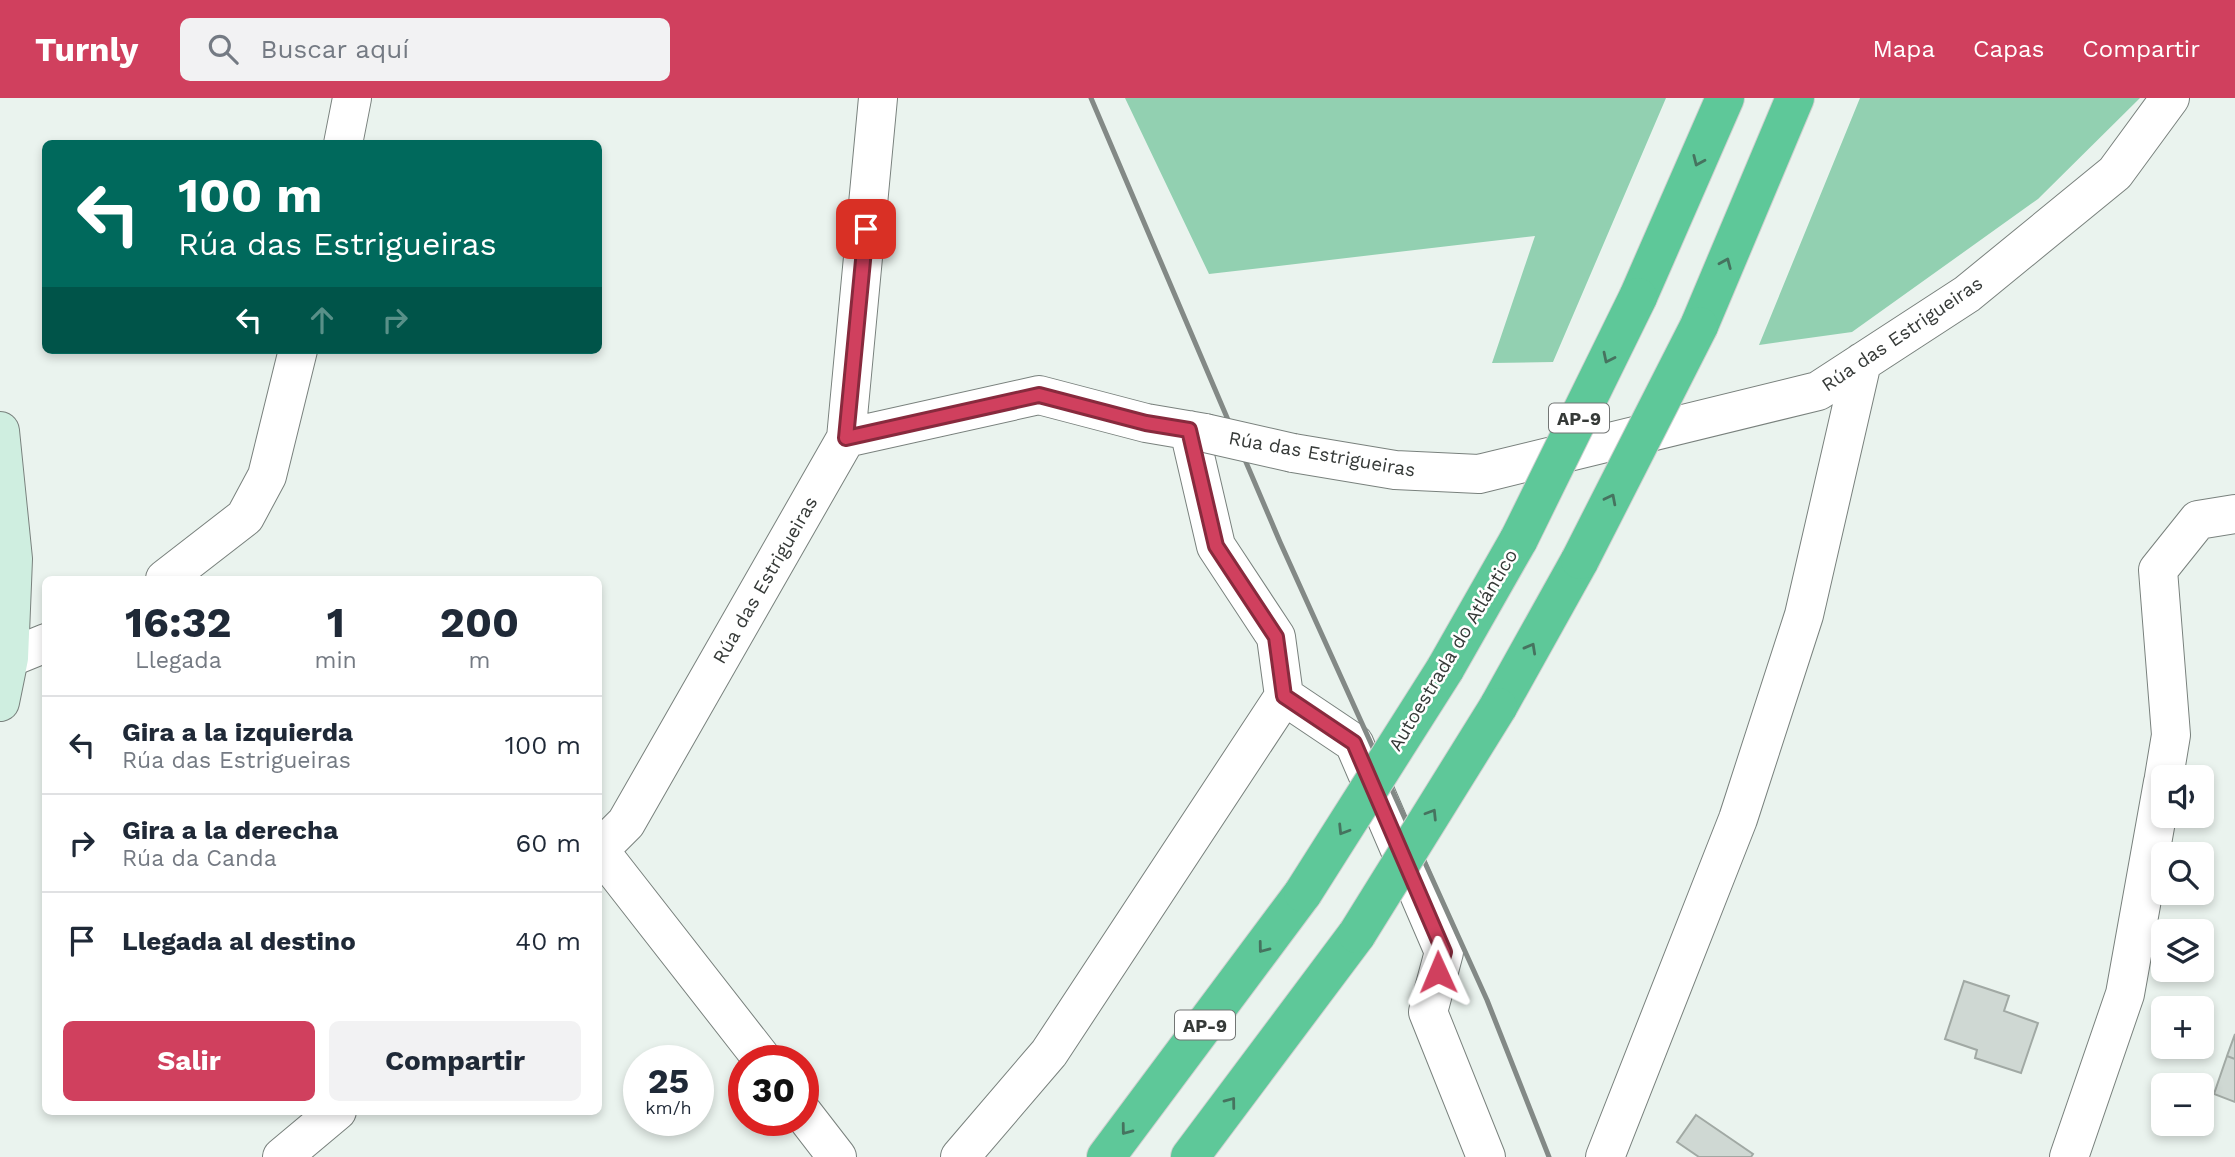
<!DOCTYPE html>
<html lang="es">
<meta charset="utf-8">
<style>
body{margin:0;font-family:"Work Sans",sans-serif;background:#f2f2f3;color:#1f2937;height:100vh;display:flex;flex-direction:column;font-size:26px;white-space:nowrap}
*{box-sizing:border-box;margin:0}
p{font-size:23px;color:#747a83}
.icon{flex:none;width:38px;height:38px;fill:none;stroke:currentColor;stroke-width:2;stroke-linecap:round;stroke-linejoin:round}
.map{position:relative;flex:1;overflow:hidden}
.side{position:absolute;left:42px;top:478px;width:560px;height:539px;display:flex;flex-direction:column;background:#fff;border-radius:10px;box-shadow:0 4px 10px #0003}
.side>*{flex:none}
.guide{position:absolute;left:42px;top:42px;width:560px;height:214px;border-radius:10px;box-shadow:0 4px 10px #0003;background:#00695c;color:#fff;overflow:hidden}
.tools{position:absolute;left:2151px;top:667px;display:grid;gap:14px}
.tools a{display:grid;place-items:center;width:63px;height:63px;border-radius:10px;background:#fff;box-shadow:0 4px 10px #0003;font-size:35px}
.speed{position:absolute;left:623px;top:947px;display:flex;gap:14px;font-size:35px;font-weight:700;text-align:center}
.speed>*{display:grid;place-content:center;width:91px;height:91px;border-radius:50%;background:#fff;box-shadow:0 4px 10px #0003;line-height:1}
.speed small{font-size:18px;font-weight:400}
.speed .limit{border:10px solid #d22;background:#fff;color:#111}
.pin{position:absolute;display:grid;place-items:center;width:60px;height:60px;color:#fff;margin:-30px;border-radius:14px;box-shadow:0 4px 10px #0006}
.me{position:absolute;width:77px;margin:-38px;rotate:359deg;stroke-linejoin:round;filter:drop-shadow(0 0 5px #0008)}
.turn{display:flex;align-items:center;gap:24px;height:147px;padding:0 21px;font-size:32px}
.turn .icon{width:91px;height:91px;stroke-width:2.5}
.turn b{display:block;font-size:49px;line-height:60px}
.lanes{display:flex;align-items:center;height:66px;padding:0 21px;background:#0003;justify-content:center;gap:35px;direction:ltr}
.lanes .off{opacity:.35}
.eta{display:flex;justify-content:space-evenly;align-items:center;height:119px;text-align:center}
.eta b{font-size:42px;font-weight:700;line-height:49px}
.action{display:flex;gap:14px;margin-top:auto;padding:14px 21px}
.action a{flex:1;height:80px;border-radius:10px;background:#d0405e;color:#fff;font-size:28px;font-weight:700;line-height:80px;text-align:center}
.action a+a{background:#f2f2f3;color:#1f2937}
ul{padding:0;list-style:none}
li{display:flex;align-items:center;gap:21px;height:98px;padding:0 21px;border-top:2px solid #e0e1e3}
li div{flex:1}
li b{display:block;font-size:26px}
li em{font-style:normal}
header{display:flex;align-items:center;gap:42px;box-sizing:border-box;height:98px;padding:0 35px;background:#d0405e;color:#fff}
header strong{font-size:33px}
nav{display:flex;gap:38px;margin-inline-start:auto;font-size:24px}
.search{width:490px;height:63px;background:#f2f2f3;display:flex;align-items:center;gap:18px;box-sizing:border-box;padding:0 24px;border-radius:10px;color:#747a83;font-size:26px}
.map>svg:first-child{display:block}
.green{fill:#92d0b1}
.building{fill:#cfd8d3;stroke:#a1a9a4;stroke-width:2}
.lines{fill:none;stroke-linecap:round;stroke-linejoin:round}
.street-casing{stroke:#79817d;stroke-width:40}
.secondary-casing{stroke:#79817d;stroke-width:40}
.highway-casing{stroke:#cfd0cf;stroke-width:40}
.street{stroke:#fff;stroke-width:38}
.secondary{stroke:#cfeee0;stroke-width:38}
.highway{stroke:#5ec899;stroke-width:38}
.rail{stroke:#838986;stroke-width:5}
.street-bridge-casing{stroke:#79817d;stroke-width:40;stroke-linecap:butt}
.highway-bridge-casing{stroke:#cfd0cf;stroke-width:40;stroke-linecap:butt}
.street-bridge{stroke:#fff;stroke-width:38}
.highway-bridge{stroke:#5ec899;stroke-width:38}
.oneway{stroke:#46735f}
.route-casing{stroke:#872a3d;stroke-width:18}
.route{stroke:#d0405e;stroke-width:12}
.labels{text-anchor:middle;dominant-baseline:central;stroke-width:5;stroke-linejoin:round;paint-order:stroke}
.shield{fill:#fff;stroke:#727574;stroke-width:2}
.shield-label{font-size:18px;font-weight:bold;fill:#363a38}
.street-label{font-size:19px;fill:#363a38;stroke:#fff}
</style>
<header>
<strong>Turnly</strong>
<div class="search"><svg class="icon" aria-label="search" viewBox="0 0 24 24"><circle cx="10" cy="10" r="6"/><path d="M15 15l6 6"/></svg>Buscar aquí</div>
<nav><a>Mapa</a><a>Capas</a><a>Compartir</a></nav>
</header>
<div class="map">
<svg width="2235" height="1059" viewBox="0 0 2235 1059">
<rect width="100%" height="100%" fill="#eaf3ee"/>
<!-- green -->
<path class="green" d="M1125 0H1666L1553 264 1492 265 1535 138 1209 176Z
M1860 0H2140L2038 101 1852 234 1759 247Z"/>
<!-- building -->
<path class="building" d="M1964 883 2009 898 2004 913 2038 925 2021 975 1975 960 1977 952 1945 941Z
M2235 936V961L2227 958Z
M2227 958 2235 961V1004L2214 996Z
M1696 1017 1753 1056 1751 1059H1699L1677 1044Z"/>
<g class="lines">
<!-- street casing -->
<g class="street-casing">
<path id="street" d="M343 46 352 0
M846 340 1039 297 1146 325 1205 335
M1293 355 1395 372 1479 376 1818 293 1967 196 2115 75 2170 0
M165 481 245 419 267 378 298 252
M9 560 46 545
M1284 598 1354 645 1444 854 1428 914 1486 1059
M2164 679 2171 637 2158 472 2198 422 2235 416
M599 752 763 962
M598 753 626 725 846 340 878 0
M803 1015 837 1059
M282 1059 337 1013
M960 1059 1049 955 1284 598 1276 539 1216 448 1189 332
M1605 1059 1738 721 1804 517 1862 264
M2069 1059 2125 896 2163 684"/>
</g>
<!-- secondary casing -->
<g class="secondary-casing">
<path id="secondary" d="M0 333 13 461 9 560 0 604"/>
</g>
<!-- highway casing -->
<g class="highway-casing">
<path id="highway" d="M1638 199 1725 0
M1699 228 1795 0
M1445 571 1519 441
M1498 609 1580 462
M1106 1059 1303 795
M1190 1059 1357 836"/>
</g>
<!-- street -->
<use href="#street" class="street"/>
<!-- secondary -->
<use href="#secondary" class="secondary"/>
<!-- highway -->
<use href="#highway" class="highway"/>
<!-- rail -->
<path class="rail" d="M1091 0 1280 444 1487 902 1549 1059"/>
<!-- street-bridge casing -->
<g class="street-bridge-casing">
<path id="street-bridge" d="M1205 335 1293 355"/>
</g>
<!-- highway-bridge casing -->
<g class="highway-bridge-casing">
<path id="highway-bridge" d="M1519 441 1638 199
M1580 462 1699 228
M1303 795 1445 571
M1357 836 1498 609"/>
</g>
<!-- street-bridge -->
<use href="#street-bridge" class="street-bridge"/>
<!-- highway-bridge -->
<use href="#highway-bridge" class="highway-bridge"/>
</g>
<!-- one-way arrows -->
<defs><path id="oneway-chevron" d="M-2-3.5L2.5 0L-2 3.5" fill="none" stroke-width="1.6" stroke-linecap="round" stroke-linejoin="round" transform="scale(1.75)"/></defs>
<g class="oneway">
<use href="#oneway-chevron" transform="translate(1698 63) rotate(114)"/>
<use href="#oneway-chevron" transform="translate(1726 165) rotate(-67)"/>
<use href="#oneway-chevron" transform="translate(1608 260) rotate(116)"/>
<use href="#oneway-chevron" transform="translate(1611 401) rotate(-63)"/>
<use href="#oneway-chevron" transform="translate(1531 550) rotate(-61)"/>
<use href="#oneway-chevron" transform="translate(1432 716) rotate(-58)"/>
<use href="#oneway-chevron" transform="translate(1343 732) rotate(122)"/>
<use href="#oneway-chevron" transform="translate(1263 850) rotate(127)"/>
<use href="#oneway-chevron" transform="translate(1231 1004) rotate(-53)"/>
<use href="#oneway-chevron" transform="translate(1126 1032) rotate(127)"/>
</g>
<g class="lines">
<!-- route casing -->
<g class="route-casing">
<path id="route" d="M866 131 846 340 1039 297 1146 325 1189 332 1216 448 1276 539 1284 598 1354 645 1444 854 1438 874"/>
</g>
<!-- route -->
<use href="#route" class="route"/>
</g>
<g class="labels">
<!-- shield labels -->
<g class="shield">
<rect x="1549" y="305.5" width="60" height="29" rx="5"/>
<rect x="1175" y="912.5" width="60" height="29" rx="5"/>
</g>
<g class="shield-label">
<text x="1579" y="320">AP-9</text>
<text x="1205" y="927">AP-9</text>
</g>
<!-- street labels -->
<g class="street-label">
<text transform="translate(1902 236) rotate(-34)">Rúa das Estrigueiras</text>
<text transform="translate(1322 356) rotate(10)">Rúa das Estrigueiras</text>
<text transform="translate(765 482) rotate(-60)">Rúa das Estrigueiras</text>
<text transform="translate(1453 552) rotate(-59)">Autoestrada do Atlántico</text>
</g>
</g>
</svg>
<div class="tools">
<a><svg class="icon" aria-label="sound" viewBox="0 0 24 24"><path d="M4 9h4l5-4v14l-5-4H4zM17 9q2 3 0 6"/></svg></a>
<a><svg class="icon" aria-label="search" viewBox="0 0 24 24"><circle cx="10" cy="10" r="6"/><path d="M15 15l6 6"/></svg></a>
<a><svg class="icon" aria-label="layers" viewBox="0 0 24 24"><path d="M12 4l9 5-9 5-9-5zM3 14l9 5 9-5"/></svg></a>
<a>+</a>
<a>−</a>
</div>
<div class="speed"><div>25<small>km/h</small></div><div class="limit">30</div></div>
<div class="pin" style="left:866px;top:131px;background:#d93025"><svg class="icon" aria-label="arrive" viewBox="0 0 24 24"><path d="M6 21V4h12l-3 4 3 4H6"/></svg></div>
<svg class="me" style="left:1438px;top:874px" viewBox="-20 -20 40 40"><path d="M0-17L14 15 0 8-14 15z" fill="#d0405e" stroke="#fff" stroke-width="4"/></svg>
<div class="guide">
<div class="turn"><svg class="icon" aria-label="left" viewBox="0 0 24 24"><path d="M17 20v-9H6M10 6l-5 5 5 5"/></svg><div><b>100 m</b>Rúa das Estrigueiras</div></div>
<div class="lanes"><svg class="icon" aria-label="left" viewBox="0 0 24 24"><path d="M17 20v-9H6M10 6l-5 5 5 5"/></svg><svg class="icon off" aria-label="ahead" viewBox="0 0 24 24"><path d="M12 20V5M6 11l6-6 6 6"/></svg><svg class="icon off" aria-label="right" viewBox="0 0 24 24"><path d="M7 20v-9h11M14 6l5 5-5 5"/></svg></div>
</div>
<section class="side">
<div class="eta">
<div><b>16:32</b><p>Llegada</p></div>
<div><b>1</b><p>min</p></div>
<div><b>200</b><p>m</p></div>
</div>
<ul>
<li><svg class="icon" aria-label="left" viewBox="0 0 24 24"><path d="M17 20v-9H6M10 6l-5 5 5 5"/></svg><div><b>Gira a la izquierda</b><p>Rúa das Estrigueiras</p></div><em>100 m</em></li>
<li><svg class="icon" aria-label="right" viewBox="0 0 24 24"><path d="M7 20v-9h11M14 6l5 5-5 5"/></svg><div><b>Gira a la derecha</b><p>Rúa da Canda</p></div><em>60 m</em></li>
<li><svg class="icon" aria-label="arrive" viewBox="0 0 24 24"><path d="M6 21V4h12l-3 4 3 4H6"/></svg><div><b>Llegada al destino</b></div><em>40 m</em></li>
</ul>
<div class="action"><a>Salir</a><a>Compartir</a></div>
</section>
</div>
